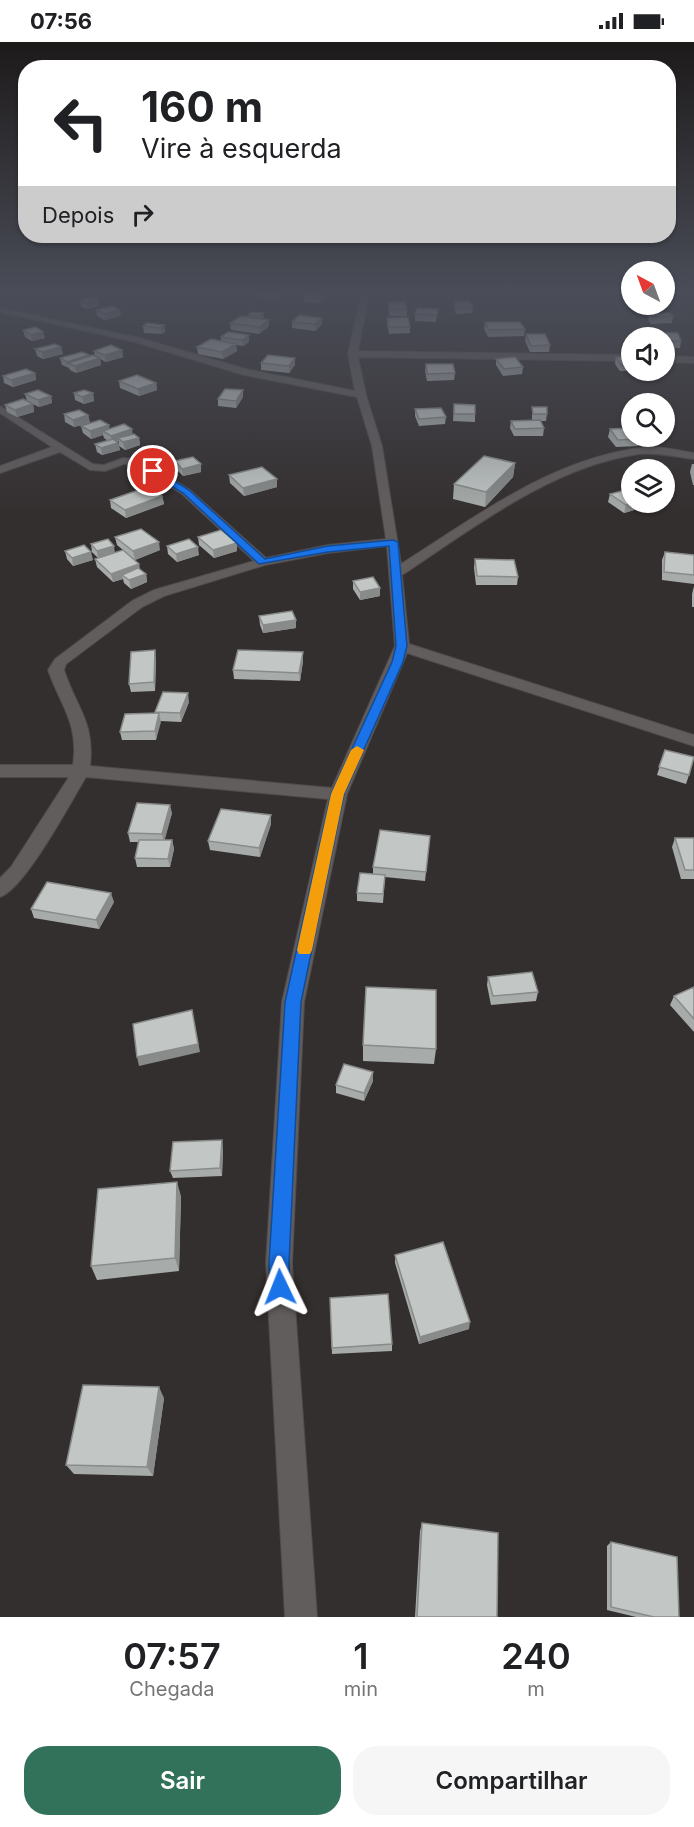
<!DOCTYPE html>
<html lang="pt">
<meta charset="utf-8">
<style>
body{margin:0;font-family:Inter,sans-serif;background:#f6f6f6;color:#202124;height:100vh;display:flex;flex-direction:column;font-size:22px;white-space:nowrap}
*{box-sizing:border-box;margin:0}
p{font-size:20px;color:#757577}
.icon{flex:none;width:33px;height:33px;fill:none;stroke:currentColor;stroke-width:2;stroke-linecap:round;stroke-linejoin:round}
.map{position:relative;height:1575px;overflow:hidden}
.details{display:flex;flex-direction:column;background:#fff;flex:1}
.details>*{flex:none}
.guide{position:absolute;left:18px;top:18px;width:658px;height:183px;border-radius:24px;box-shadow:0 2px 4px #0004;background:#fff;color:#202124;overflow:hidden}
.needle{width:39px;rotate:319deg}
.fabs{position:absolute;left:621px;top:219px;display:grid;gap:12px}
.fabs a{display:grid;place-items:center;width:54px;height:54px;border-radius:50%;background:#fff;box-shadow:0 2px 4px #0004;font-size:30px}
.pin{position:absolute;display:grid;place-items:center;width:51px;height:51px;color:#fff;margin:-26px;border:3px solid #fff;border-radius:50%;box-shadow:0 2px 6px #0007}
.me{position:absolute;width:66px;margin:-33px;rotate:358deg;stroke-linejoin:round;filter:drop-shadow(0 0 4px #0008)}
.turn{display:flex;align-items:center;gap:21px;height:126px;padding:0 24px;font-size:27px}
.turn .icon{width:78px;height:78px;stroke-width:2.5}
.turn b{display:block;font-size:42px;line-height:51px}
.then{display:flex;align-items:center;height:57px;padding:0 24px;background:#0003;gap:12px;font-size:22px}
.eta{display:flex;justify-content:space-evenly;align-items:center;height:102px;text-align:center}
.eta b{font-size:36px;font-weight:600;line-height:42px}
.cta{display:flex;gap:12px;margin-top:auto;padding:12px 24px}
.cta a{flex:1;height:69px;border-radius:24px;background:#32725b;color:#fff;font-size:24px;font-weight:600;line-height:69px;text-align:center}
.cta a+a{background:#f6f6f6;color:#202124}
.status{display:flex;justify-content:space-between;align-items:center;height:42px;padding:0 30px;background:#fff;direction:ltr}
.status svg{height:16px;fill:currentColor}
.map>svg:first-child{display:block}
.lines{fill:none;stroke-linecap:round;stroke-linejoin:round}
.minor-casing{stroke:#4f4a4b;stroke-width:2}
.minor{fill:#625d5d;fill-rule:evenodd}
.wall{fill:#a7aba9}
.shaded-wall{fill:#888b8a}
.building{fill:#c2c7c5;stroke:#888b8a;stroke-width:1.5}
.route{fill:#1a73e8;stroke:#114b97;stroke-width:1.5}
.slow{fill:#f59e0b}
</style>
<div class="status"><b>07:56</b><svg viewBox="0 0 49 12"><path d="M0 12V9h3v3zM5 12V6h3v6zM10 12V3h3v9zM15 12V0h3v12zM26 1h20v11H26zM47 4h2v5h-2z"/></svg></div>
<div class="map">
<svg width="694" height="1575" viewBox="0 0 694 1575">
<rect width="100%" height="100%" fill="#342f2f"/>
<g class="lines">
<!-- minor casing -->
<g class="minor-casing">
<path id="minor" d="M361 252H369L358 309 632 313V319L358 315 366 353 382 404 401 522C475 475 550 418 639 406 657 403 676 408 694 411V417C676 415 657 410 639 412 551 425 475 485 402 533L409 602 694 693V704L407 611 347 752 304 960 292 1221 317 1575H285L266 1221 282 960 328 757 86 735C70 761 25 847 0 855V836L11 825 69 735H0V723H73C79 681 61 665 48 628L55 617 132 559 154 548 254 519 182 452 135 422H124L105 429 90 428 60 410 0 431V424L52 405 0 371V364L93 422 104 423 123 416 141 417 190 448 266 516 328 503 386 497 372 404 357 355 244 333 135 300 0 270V266L140 296 246 327 355 349 348 312ZM387 504 395 604 332 746 90 724C95 680 77 667 64 628L66 622 142 565 164 554 265 523 328 511Z
M664 314 694 315V321L664 320Z"/>
</g>
<!-- minor -->
<use href="#minor" class="minor"/>
</g>
<!-- wall -->
<path class="wall" d="M252 252H281L278 256 253 254Z
M305 252 324 256 320 261 304 260V254Z
M402 252H420V253H402Z
M98 257 99 264 87 267 81 264 80 258Z
M454 259 473 265 472 271 456 272 454 265Z
M388 260 407 267V274H389Z
M438 267 436 280 415 279V272Z
M96 268 121 274 105 278 97 274Z
M263 271 264 277 269 284 259 292 231 288 230 281 249 275 248 273Z
M649 272 673 274 672 281 651 282 648 278Z
M322 276V282L315 289 292 286V280Z
M387 276 410 285V291L389 292 387 282Z
M485 280 525 287 524 294 488 295 484 287Z
M164 283 165 290 161 292 144 291 143 284Z
M23 288 45 296 32 299 25 295Z
M228 290 249 300 243 304 236 303 237 309 223 317 198 312 197 305 221 299V295Z
M646 290 681 299 680 306H664V296H645Z
M526 292 550 303 549 310H530L525 299Z
M35 307 63 312 43 317 37 314Z
M122 308 123 315 106 320 100 317 101 323 76 331 70 328 69 326 62 323 60 316 89 313V315L95 314 94 309Z
M616 315H632V328L645 329H620L615 322Z
M496 317 523 325 522 332 503 334 496 323Z
M261 321 295 323 289 331 261 328Z
M426 322 455 331 454 338 427 339 425 329Z
M35 331 36 338 13 345 4 341 3 334Z
M119 339 156 341 157 348 139 354 120 346Z
M243 348V355L236 366 218 364V357Z
M74 351H93L94 359 84 362 75 358Z
M25 352 51 354 52 361 39 365 27 359Z
M33 362 34 370 17 375 7 370 5 363Z
M454 362 475 372V380L453 379Z
M532 365 547 372 546 379H541L544 386 543 394H514L510 386 511 379 532 378Z
M415 367 446 375 445 382 419 384 415 374Z
M64 372 88 373 90 381 74 385 65 380Z
M81 384 110 387 133 392 139 396 140 403 125 408 119 404V399L117 400 118 401 120 408 102 413 97 410 95 402 108 399 104 396 103 393 91 397 83 391Z
M610 387 640 397 638 404 616 405 608 395Z
M175 419 201 430 183 434 176 427Z
M515 421 513 435 485 465 453 457 454 442Z
M692 422H694V443H693L690 430Z
M229 433 277 437V445L244 454 230 441Z
M610 452 632 460H642L641 466 624 471 608 460Z
M162 454 164 462 126 476 111 466 110 458Z
M115 495 160 508 135 518 117 503Z
M198 495 237 509 214 516 199 503Z
M91 502 115 510 146 532 147 540 131 547 124 541 123 537 113 540 97 525 95 517 98 516 92 510Z
M167 504 199 513 177 520 168 512Z
M65 509 93 518 73 524 67 517Z
M665 510 694 513V542L662 538V518Z
M475 517 518 535 517 543H476L474 526Z
M353 539 380 554 360 558 353 547Z
M694 544V565H692V552Z
M259 574 296 578V586L263 591 260 583Z
M156 617 155 649 131 650 129 642Z
M303 619 300 639 234 637 233 628Z
M189 660 181 680 160 679 156 698H122L120 690 155 671V670Z
M665 708 689 733 686 742 657 733Z
M172 771 164 798H172L174 807 170 825H137L135 816 139 800H130L128 791Z
M271 773V782L260 815 210 808 208 799Z
M430 794 425 839 385 835 383 861 357 859V851L373 832V825Z
M675 796H694V837H681L672 805Z
M114 860 99 887 34 876 31 867Z
M488 935 538 950 536 959 491 963 487 943Z
M694 945V990L670 963 674 954Z
M363 1003 436 1007 434 1022 363 1019Z
M373 1030V1039L364 1059 336 1051V1043Z
M223 1106 222 1134 173 1136 170 1129Z
M181 1154 179 1229 97 1238 91 1224Z
M395 1213 469 1287 419 1302 395 1221Z
M330 1256 392 1302V1309L332 1312Z
M164 1356 153 1434 74 1432 66 1423Z
M422 1481 497 1575H415L420 1489Z
M611 1500 679 1575H636L607 1568V1504Z"/>
<!-- shaded-wall -->
<path class="shaded-wall" d="M322 252H324V256L320 261V255Z
M98 257 99 264 87 267 86 261Z
M120 268 121 274 105 278 104 272Z
M263 271 264 277 261 280 260 274Z
M322 276V282L315 289V282Z
M269 278V284L259 292V285Z
M164 283 165 290 161 292 160 286Z
M43 290 45 296 32 299 31 293Z
M249 293V300L243 304 242 298Z
M236 302 237 309 223 317 222 310Z
M61 305 63 312 43 317 42 310Z
M122 308 123 315 106 320 105 313Z
M89 313 90 319 100 316 101 323 76 331 75 324 68 321 69 326 67 320Z
M295 316V323L289 331V324Z
M35 331 36 338 13 345 11 338Z
M156 341 157 348 139 354 138 347Z
M243 348V355L236 366V359Z
M93 351 94 359 84 362 82 355Z
M51 354 52 361 39 365 38 358Z
M33 362 34 370 17 375 15 368Z
M88 373 90 381 74 385 73 378Z
M109 383 110 391 103 389V393L91 397 90 389Z
M132 387 133 395 118 396 119 399 112 401 111 394Z
M139 396 140 403 125 408 123 400Z
M118 401 120 408 102 413 101 406Z
M515 421 513 435 485 465 486 450Z
M201 422V430L183 434 182 427Z
M277 437V445L244 454 243 446Z
M162 454 164 462 126 476 125 468Z
M635 460H642L641 466 624 471 626 463Z
M159 500 160 508 135 518 133 509Z
M237 501V509L214 516 213 508Z
M114 504 115 512 98 517 97 509Z
M198 505 199 513 177 520 176 512Z
M91 510 93 518 73 524 72 516Z
M139 522 141 531 122 533 123 537 113 540 111 532Z
M146 532 147 540 131 547 129 538Z
M380 546V554L360 558V550Z
M296 578V586L263 591V583Z
M155 608 156 617 155 649 154 640Z
M303 610V619L300 639 299 631Z
M188 651 189 660 181 680 180 671Z
M159 671 161 680 156 698 155 689Z
M170 763 172 771 164 801 162 792Z
M271 773V782L260 815 259 806Z
M172 798 174 807 170 825 168 817Z
M111 851 114 860 99 887 96 878Z
M192 968 200 1010 139 1024 137 1015Z
M373 1030V1039L364 1059V1051Z
M222 1098 223 1106 222 1134 220 1126Z
M177 1140 181 1154 179 1229 175 1216Z
M470 1280 469 1287 419 1302 420 1295Z
M159 1345 164 1356 153 1434 147 1425Z"/>
<!-- building -->
<path class="building" d="M305 252H322L320 255 304 254Z
M92 255 98 257 86 261 80 258Z
M454 259H470L473 265H457Z
M388 260H405L407 267H389Z
M112 264 120 268 104 272 96 268Z
M417 266 438 267 437 273 415 272Z
M252 270 263 271 260 274 248 273Z
M669 271 673 274 653 275 649 272Z
M299 273 322 276 315 282 292 280Z
M241 274 269 278 259 285 230 281Z
M408 275 410 285H389L387 276Z
M485 280H520L525 287 489 288Z
M147 281 164 283 160 286 143 284Z
M36 285 43 290 31 293 23 288Z
M228 290 249 293 242 298 221 295Z
M646 290 678 291 681 299H664V296H648Z
M526 292H545L550 303 531 304Z
M211 297 236 302 222 310 197 305Z
M55 302 61 305 42 310 35 307Z
M111 303 122 308 105 313 94 309Z
M82 310 89 313 67 320 60 316Z
M93 313 100 316 75 324 68 321Z
M268 313 295 316 289 324 261 321Z
M515 315 523 325 504 327 496 317Z
M616 315H632V322L621 323Z
M426 322H453L455 331 427 332Z
M26 327 35 331 11 338 3 334Z
M137 333 156 341 138 347 119 339Z
M225 347 243 348 236 359 218 357Z
M38 348 51 354 38 358 25 352Z
M84 348 93 351 82 355 74 351Z
M23 357 33 362 15 368 5 363Z
M454 362 475 363V372H454Z
M532 365H547V372H533Z
M441 366 446 375 419 377 415 367Z
M79 368 88 373 73 378 64 372Z
M100 378 109 383 90 389 81 384Z
M540 378 544 386 515 387 511 379Z
M124 382 132 387 111 394 103 389Z
M632 386V394H638L640 397 618 398 610 387Z
M134 392 139 396 123 400 118 396Z
M113 397 118 401 101 406 95 402Z
M484 414 515 421 486 450 454 442Z
M193 415 201 422 182 427 175 419Z
M262 425 277 437 243 446 229 433Z
M147 445 162 454 125 468 110 458Z
M626 448 632 451V460H635L626 463 610 452Z
M141 487 159 500 133 509 115 495Z
M221 488 237 501 213 508 198 495Z
M108 497 114 504 97 509 91 502Z
M189 497 198 505 176 512 167 504Z
M84 503 91 510 72 516 65 509Z
M123 508 139 522 111 532 95 517Z
M665 510 694 513V533L664 530Z
M475 517 514 518 518 535 477 534Z
M138 526 146 532 129 538 122 533Z
M373 535 380 546 360 550 353 539Z
M292 569 296 578 263 583 259 574Z
M155 608 154 640 129 642 131 610Z
M238 608 303 610 299 631 233 628Z
M163 650 188 651 180 671 155 670Z
M159 671 155 689 120 690 125 672Z
M665 708 694 715 689 733 659 725Z
M137 761 170 763 162 792 128 791Z
M221 767 271 773 259 806 208 799Z
M380 788 430 794 426 830 373 825Z
M675 796H694V828H685Z
M139 798H172L168 817 135 816Z
M360 831 385 833 383 852 357 851Z
M47 840 111 851 96 878 31 867Z
M532 930 538 950 493 954 488 935Z
M366 945 436 948V1007L363 1003Z
M694 945V977L674 954Z
M192 968 198 1002 137 1015 133 982Z
M344 1022 373 1030 364 1051 336 1043Z
M222 1098 220 1126 170 1129 173 1100Z
M177 1140 175 1216 91 1224 98 1147Z
M443 1200 470 1280 420 1295 395 1213Z
M388 1252 392 1302 332 1306 330 1256Z
M83 1343 159 1345 147 1425 66 1423Z
M422 1481 498 1491 497 1575H417Z
M611 1500 677 1515 679 1575H654L611 1565Z"/>
<!-- sky -->
<linearGradient id="sky" x2="0" y2="1"><stop stop-color="#1d1a1a"/><stop offset="0.53" stop-color="#4a4d58"/><stop offset="1" stop-color="#4a4d58" stop-opacity="0"/></linearGradient>
<rect width="694" height="472" fill="url(#sky)"/>
<!-- route -->
<path class="route" d="M150 427H156L189 448 265 517 328 504 393 498 398 500 407 604 403 620 344 752 301 960 289 1221 290 1245 287 1252 280 1255 273 1252 270 1245 269 1221 285 960 331 752 392 620 396 604 389 504 328 510 259 522 183 451 150 431Z"/>
<!-- slow -->
<path class="slow" d="M357 704 364 708 344 752 312 908 310 912H299L297 908 331 752 351 708Z"/>
</svg>
<div class="fabs">
<a><svg class="needle" viewBox="-14 -14 28 28"><path d="M0-13l5 13h-10z" fill="#e53935"/><path d="M0 13l5-13h-10z" fill="#757577"/></svg></a>
<a><svg class="icon" aria-label="sound" viewBox="0 0 24 24"><path d="M4 9h4l5-4v14l-5-4H4zM17 9q2 3 0 6"/></svg></a>
<a><svg class="icon" aria-label="search" viewBox="0 0 24 24"><circle cx="10" cy="10" r="6"/><path d="M15 15l6 6"/></svg></a>
<a><svg class="icon" aria-label="layers" viewBox="0 0 24 24"><path d="M12 4l9 5-9 5-9-5zM3 14l9 5 9-5"/></svg></a>
</div>
<div class="pin" style="left:153px;top:429px;background:#d93025"><svg class="icon" aria-label="arrive" viewBox="0 0 24 24"><path d="M6 21V4h12l-3 4 3 4H6"/></svg></div>
<svg class="me" style="left:280px;top:1245px" viewBox="-20 -20 40 40"><path d="M0-17L14 15 0 8-14 15z" fill="#1a73e8" stroke="#fff" stroke-width="4"/></svg>
<div class="guide">
<div class="turn"><svg class="icon" aria-label="left" viewBox="0 0 24 24"><path d="M17 20v-9H6M10 6l-5 5 5 5"/></svg><div><b>160 m</b>Vire à esquerda</div></div>
<div class="then">Depois<svg class="icon" aria-label="right" viewBox="0 0 24 24"><path d="M7 20v-9h11M14 6l5 5-5 5"/></svg></div>
</div>
</div>
<section class="details">
<div class="eta">
<div><b>07:57</b><p>Chegada</p></div>
<div><b>1</b><p>min</p></div>
<div><b>240</b><p>m</p></div>
</div>
<div class="cta"><a>Sair</a><a>Compartilhar</a></div>
</section>
